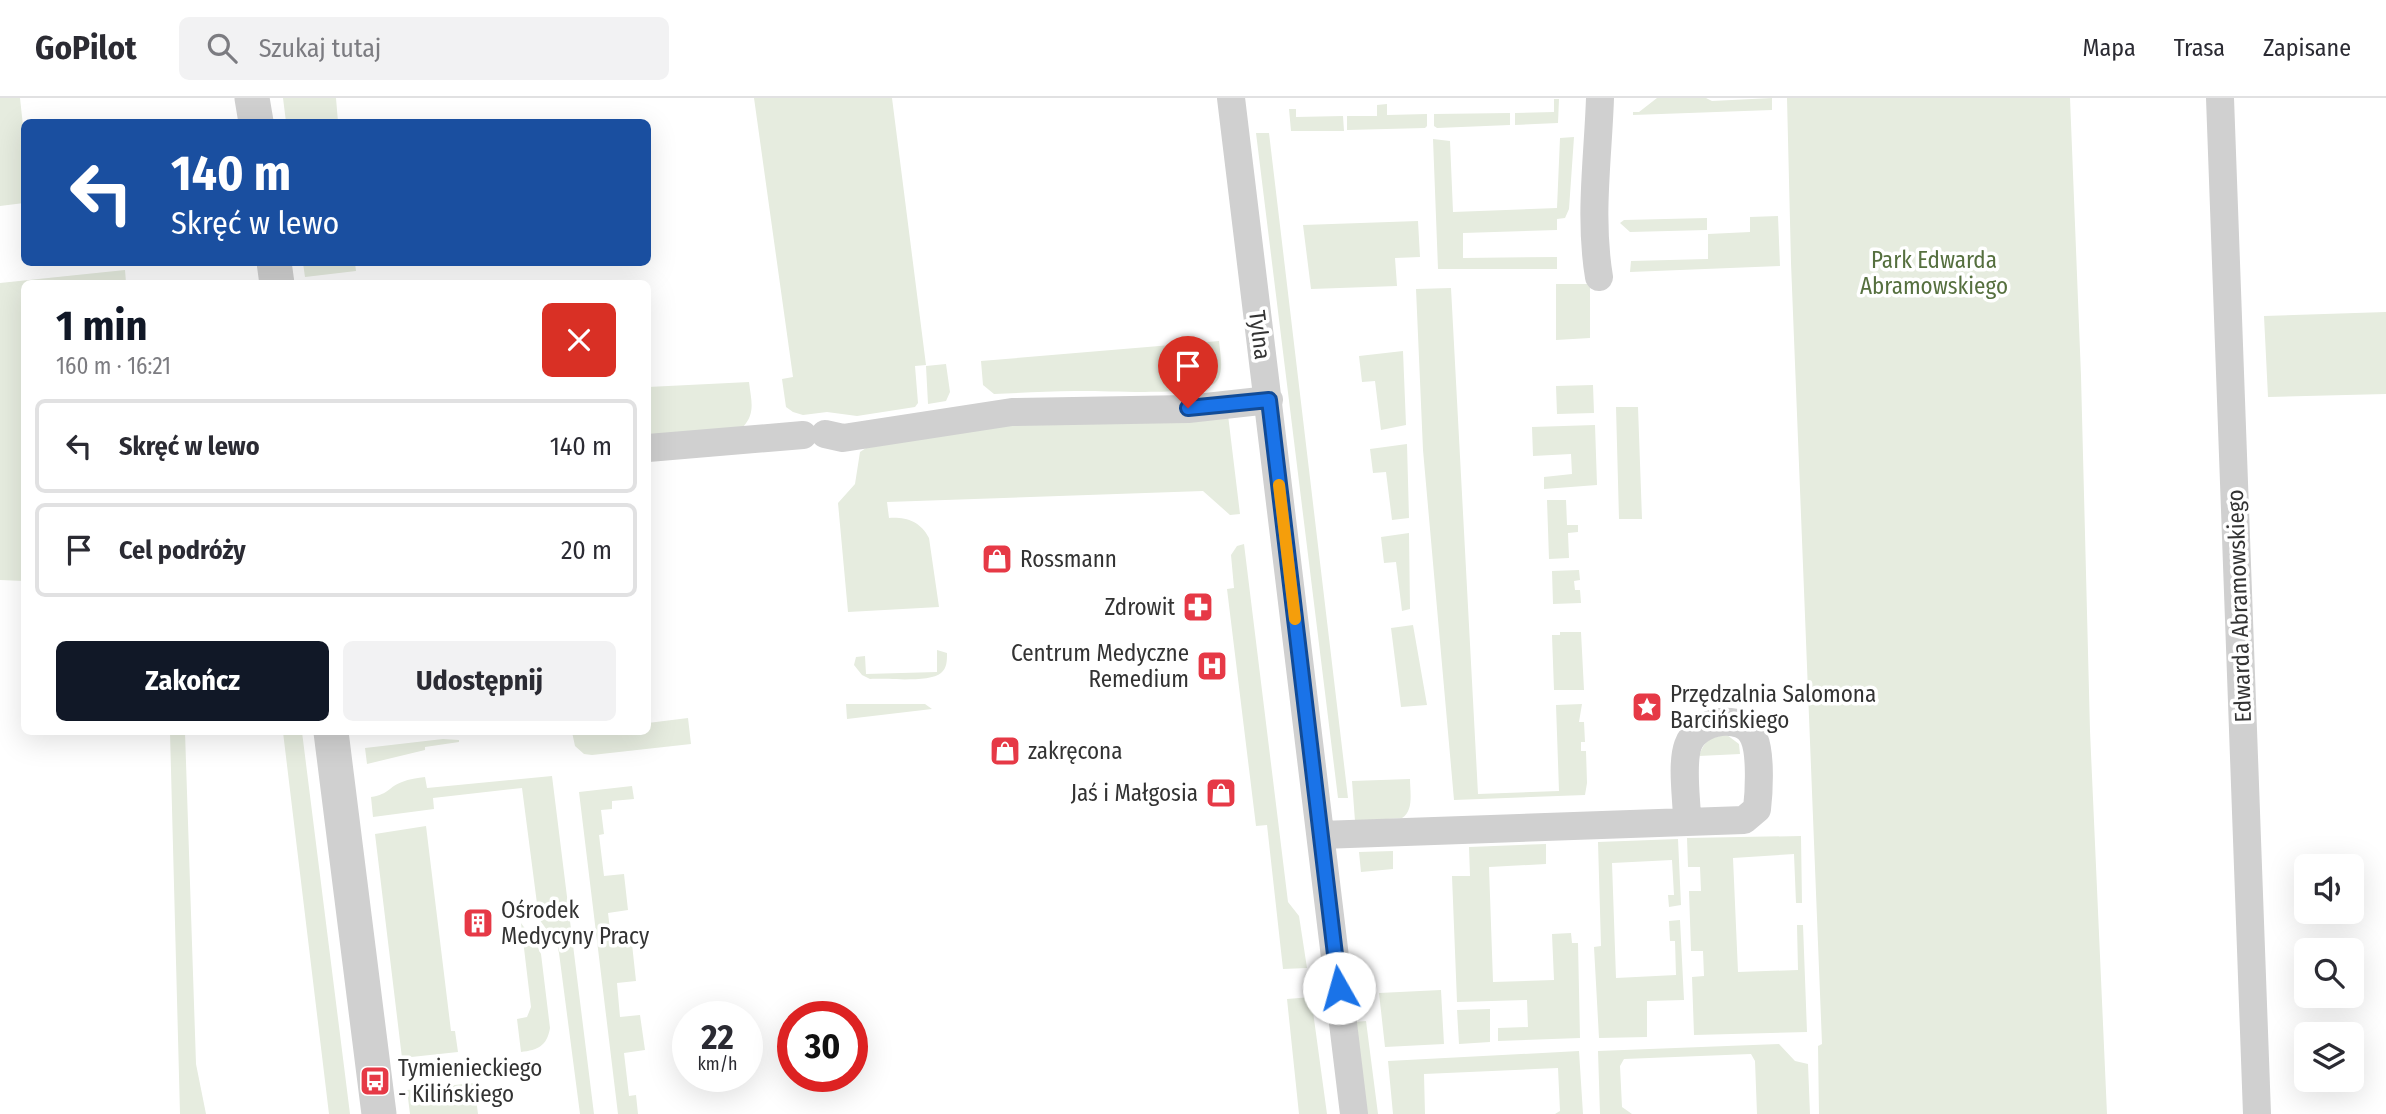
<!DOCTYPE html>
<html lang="pl">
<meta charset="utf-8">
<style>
body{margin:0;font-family:"Fira Sans Condensed",sans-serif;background:#f2f2f3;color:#2b2b33;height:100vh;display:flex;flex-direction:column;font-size:26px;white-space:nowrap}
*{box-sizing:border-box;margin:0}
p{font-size:23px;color:#7c7c81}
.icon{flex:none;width:38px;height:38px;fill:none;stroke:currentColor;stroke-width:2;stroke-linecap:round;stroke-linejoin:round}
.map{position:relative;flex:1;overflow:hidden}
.sheet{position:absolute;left:21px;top:182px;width:630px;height:455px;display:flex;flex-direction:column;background:#fff;border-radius:10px;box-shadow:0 7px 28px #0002}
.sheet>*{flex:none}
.top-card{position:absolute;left:21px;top:21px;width:630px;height:147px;border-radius:10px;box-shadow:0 7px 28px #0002;background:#1a4fa0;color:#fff;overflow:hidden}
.fabs{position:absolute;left:2294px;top:756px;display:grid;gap:14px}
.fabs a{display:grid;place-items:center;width:70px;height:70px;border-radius:10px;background:#fff;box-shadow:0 7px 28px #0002;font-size:35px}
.speed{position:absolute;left:672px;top:903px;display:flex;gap:14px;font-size:35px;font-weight:700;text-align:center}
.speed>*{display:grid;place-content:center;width:91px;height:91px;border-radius:50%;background:#fff;box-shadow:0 7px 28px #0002;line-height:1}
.speed small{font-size:18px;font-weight:400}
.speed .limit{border:10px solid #d22;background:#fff;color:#111}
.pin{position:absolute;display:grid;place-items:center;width:60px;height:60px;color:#fff;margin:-72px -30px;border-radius:50% 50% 50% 0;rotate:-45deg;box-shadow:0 0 7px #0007}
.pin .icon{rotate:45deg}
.me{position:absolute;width:77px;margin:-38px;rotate:353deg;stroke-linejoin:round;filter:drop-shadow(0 0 5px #0008)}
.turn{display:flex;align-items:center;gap:24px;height:147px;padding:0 35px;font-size:32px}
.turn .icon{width:91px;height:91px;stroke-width:2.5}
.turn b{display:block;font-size:49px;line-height:60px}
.round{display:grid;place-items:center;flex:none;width:74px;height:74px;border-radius:10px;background:#f2f2f3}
.summary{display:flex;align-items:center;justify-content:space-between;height:119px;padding:0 35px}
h1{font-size:42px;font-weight:700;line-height:52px;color:#111827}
.action{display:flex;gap:14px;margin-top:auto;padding:14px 35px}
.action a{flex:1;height:80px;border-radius:10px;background:#111827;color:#fff;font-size:28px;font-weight:700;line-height:80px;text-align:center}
.action a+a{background:#f2f2f3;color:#2b2b33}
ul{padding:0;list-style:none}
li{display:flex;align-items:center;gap:21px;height:94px;margin:0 14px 10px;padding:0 21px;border:4px solid #e1e1e2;border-radius:10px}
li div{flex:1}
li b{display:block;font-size:26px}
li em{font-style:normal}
header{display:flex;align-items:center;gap:42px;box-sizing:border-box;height:98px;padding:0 35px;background:#fff;border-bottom:2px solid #e1e1e2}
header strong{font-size:33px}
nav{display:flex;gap:38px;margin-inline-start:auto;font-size:24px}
.search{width:490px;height:63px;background:#f2f2f3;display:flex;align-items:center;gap:18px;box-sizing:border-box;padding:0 24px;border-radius:10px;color:#7c7c81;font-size:26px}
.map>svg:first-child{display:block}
.green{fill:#e6ecdf}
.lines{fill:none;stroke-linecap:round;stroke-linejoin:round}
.minor{stroke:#d0d0d0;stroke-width:28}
.tertiary{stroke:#d0d0d0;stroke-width:35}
.route-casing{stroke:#114b97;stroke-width:18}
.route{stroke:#1a73e8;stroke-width:12}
.slow{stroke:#f59e0b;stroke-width:12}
.labels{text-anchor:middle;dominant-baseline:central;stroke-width:7;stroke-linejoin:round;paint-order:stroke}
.park-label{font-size:23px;fill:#56703f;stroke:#fff}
.street-label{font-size:23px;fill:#333;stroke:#fff}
.poi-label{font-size:23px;fill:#333;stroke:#fff;text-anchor:start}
</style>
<header>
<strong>GoPilot</strong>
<div class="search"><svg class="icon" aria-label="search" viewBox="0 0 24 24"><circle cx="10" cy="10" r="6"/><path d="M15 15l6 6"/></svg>Szukaj tutaj</div>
<nav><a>Mapa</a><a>Trasa</a><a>Zapisane</a></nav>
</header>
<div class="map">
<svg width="2386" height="1016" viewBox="0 0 2386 1016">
<rect width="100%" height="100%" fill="#fff"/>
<!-- green -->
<path class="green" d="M0 0H20L24 37V105L0 108Z
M283 0H336L338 24H286Z
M754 0H892L926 267 915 268 918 305 915 309 857 318 827 314 803 317 793 314 786 309 782 281 793 279Z
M1657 0H1706L1712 3 1772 0V12L1633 17V14H1639Z
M1787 0H2070L2081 278 2090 633 2107 1016H1819L1818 948 1822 946 1791 165Z
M1554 1H1559L1558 25 1515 27V15L1554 14Z
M1387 6V17L1427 16V28L1425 30 1347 32V18H1377V7Z
M1289 11H1296V19L1343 18 1344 33H1291Z
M1510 15V27L1437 30 1434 28V16Z
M1256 35H1269L1348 700H1338Z
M1574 39 1569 111 1565 120 1557 121V132L1463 135V160L1557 159V171H1438L1433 41 1450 43 1453 114 1557 110 1560 40Z
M1778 118 1780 168 1630 174 1631 163 1708 161V136L1750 134V119Z
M1707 120V132L1630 134 1620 125 1624 122Z
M1418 123 1420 159 1395 160 1397 188 1311 191 1303 127Z
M303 165H355L356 173 305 179Z
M125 172 126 185 24 186V483L0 482V185Z
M1556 186H1590V240L1556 242Z
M1451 190 1478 696 1559 693 1556 607 1582 606 1579 624H1584L1585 644H1581V653H1586L1587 685 1585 697 1454 702 1423 352 1416 191Z
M2386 214V296L2268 299 2264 218Z
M1219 243C1220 255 1225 276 1215 285 1198 299 1101 292 1075 293 1048 293 1021 295 994 296L983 287 981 263Z
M1403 253 1406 327 1381 332 1375 283 1362 284 1359 258Z
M946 266 950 294 946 303 928 306 926 268Z
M749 284C751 302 756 315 743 329L648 341V289Z
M1593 287 1594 315 1557 316 1556 288Z
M1616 309H1638L1642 421H1619Z
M1228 317 1240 416 1230 417 1203 393 887 404 889 420C906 419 920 423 929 440L939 509 848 514 838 405 855 386 860 354 866 350 992 329 1047 324Z
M1595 327 1597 387 1544 391V379L1572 376 1571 356 1533 358 1532 329Z
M1407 346 1409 420 1392 422 1386 374 1373 375 1370 351Z
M1547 402H1566L1567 427H1578V434L1568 435 1569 460 1549 461Z
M1409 435 1410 511 1402 513 1396 464 1384 465 1381 439Z
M1244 446 1288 804 1299 818 1307 870 1283 871 1267 727 1256 728 1227 491 1234 490 1231 457 1237 448Z
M1579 472 1580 482 1574 483 1575 492H1580L1581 505 1553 506 1552 473Z
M1413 527 1427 607 1401 609 1391 530Z
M1560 534H1581L1584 592H1554L1552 537H1560Z
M937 552 947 555C947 563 947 570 941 575 930 585 885 580 870 581L862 577 854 567 856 559 865 558 866 576 937 574Z
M846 606H925L932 611 847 621Z
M688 620 691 646 592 657 584 656 575 648 572 634H648V625Z
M170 634H185L196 966 206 1016H180Z
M283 634H302L350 1016H329Z
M1727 637 1739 646 1740 656 1699 658C1705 642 1710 639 1727 637Z
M443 641 459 642V644L425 649V652L367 666 365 650Z
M552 678 594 1016H580L559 855 557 846 539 821 522 690 433 700 434 711 373 719 371 699C390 696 388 689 402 684 409 681 418 680 425 679L427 690Z
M1410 681C1410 694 1414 713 1402 720L1355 723 1352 683Z
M632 688 634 701 612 703V711L601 712 604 736 599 737 604 778 624 776 628 812 608 815 612 848 632 846 636 883 617 885 620 919 640 917 645 952 624 955 629 998 636 997 638 1016H618L579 694Z
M426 728 451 933H455L458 954 402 960 375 736Z
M1801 738 1802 805H1796L1794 756 1733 760 1738 874 1798 872 1797 827H1803L1807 934 1694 937 1692 879 1704 878 1703 853H1691L1689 793H1701L1700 769H1688L1687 740Z
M1678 741 1681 807 1669 809 1668 797H1674L1672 762 1612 765 1616 880 1676 877 1675 843H1670L1669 823 1680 822 1684 902 1647 903V939L1599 940 1594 849 1601 848 1598 744Z
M1546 746V766L1489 769 1493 884 1554 882 1552 836 1571 835 1572 845H1578L1580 940 1498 943V930L1528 929 1527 902 1457 904 1452 778H1470L1469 749Z
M1393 753V771L1361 774 1359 754Z
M521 825 538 849 541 856 550 930C547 948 538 952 521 954L517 921 527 919 531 909Z
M1441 892 1444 946 1385 949 1379 895Z
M1311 899 1327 1016H1299L1287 901Z
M1490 911V944L1459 946 1457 912Z
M1366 923 1378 1016H1366L1355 924Z
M1779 946 1795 963 1808 966 1810 1016H1757L1755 963 1751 956 1624 961 1620 968 1622 1009 1632 1016H1600L1598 953Z
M1579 953 1583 1016H1555L1560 1013 1558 970 1424 976 1425 1016H1393L1388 963Z
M474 985 478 1016H410L407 992Z"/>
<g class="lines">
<!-- minor -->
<path class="minor" d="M1231 0 1354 1016
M2220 0 2257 1016
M1599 179C1589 119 1598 60 1600 0
M825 336 843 340 1012 314 1188 311 1269 302
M648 350 803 337
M1321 737 1744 722 1757 711C1759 694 1761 656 1754 640 1744 614 1697 621 1688 647 1681 666 1687 702 1687 723"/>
<!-- tertiary -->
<path class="tertiary" d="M252 0 256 24
M274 164 277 186
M331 634 379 1016"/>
</g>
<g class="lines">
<!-- route casing -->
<g class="route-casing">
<path id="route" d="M1188 310 1269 302 1339 890"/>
</g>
<!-- route -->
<use href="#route" class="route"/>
<!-- slow -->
<path class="slow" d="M1279 387 1295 521"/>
</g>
<!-- icons -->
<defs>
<g id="shop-square" transform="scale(1.575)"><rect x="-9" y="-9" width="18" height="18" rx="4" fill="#e63946" stroke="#fff"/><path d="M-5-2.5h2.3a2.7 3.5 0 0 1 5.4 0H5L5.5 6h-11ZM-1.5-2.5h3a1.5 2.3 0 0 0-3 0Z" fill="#fff"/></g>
<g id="pharmacy-square" transform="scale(1.575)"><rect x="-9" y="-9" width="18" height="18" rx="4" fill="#e63946" stroke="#fff"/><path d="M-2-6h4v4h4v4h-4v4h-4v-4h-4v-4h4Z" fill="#fff"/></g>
<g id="hospital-square" transform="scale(1.575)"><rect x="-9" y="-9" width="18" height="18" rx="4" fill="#e63946" stroke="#fff"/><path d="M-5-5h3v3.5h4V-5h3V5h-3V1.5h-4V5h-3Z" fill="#fff"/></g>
<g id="sight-square" transform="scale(1.575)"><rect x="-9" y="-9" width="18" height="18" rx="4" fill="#e63946" stroke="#fff"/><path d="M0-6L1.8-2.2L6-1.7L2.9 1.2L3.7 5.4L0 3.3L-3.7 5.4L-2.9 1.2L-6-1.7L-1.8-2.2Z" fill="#fff"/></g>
<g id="building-square" transform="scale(1.575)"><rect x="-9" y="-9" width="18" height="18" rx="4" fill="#e63946" stroke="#fff"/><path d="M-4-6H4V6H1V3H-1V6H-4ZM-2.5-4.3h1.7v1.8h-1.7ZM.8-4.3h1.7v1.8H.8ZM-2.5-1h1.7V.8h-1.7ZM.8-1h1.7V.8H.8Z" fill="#fff"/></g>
<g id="bus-square" transform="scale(1.575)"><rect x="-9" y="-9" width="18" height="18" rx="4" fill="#e63946" stroke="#fff"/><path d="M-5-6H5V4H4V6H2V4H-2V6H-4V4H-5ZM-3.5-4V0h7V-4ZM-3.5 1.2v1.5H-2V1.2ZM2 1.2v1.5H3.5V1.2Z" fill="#fff"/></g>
</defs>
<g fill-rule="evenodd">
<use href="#shop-square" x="997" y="461"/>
<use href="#pharmacy-square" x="1198" y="509"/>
<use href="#hospital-square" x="1212" y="568"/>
<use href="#sight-square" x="1647" y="609"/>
<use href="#shop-square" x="1005" y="653"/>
<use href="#shop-square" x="1221" y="695"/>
<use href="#building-square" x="478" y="825"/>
<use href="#bus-square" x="375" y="983"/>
</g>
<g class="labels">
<!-- park labels -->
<g class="park-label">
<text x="1934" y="162">Park Edwarda<tspan x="1934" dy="26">Abramowskiego</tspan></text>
</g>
<!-- street labels -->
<g class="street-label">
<text transform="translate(1260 237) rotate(83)">Tylna</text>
<text transform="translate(2239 508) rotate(-92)">Edwarda Abramowskiego</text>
</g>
<!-- poi labels -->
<g class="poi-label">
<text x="1020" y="461">Rossmann</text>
<text x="1175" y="509" text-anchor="end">Zdrowit</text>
<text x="1189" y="555" text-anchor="end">Centrum Medyczne<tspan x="1189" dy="26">Remedium</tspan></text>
<text x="1670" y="596">Przędzalnia Salomona<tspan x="1670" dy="26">Barcińskiego</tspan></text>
<text x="1028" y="653">zakręcona</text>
<text x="1198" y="695" text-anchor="end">Jaś i Małgosia</text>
<text x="501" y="812">Ośrodek<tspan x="501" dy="26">Medycyny Pracy</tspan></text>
<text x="398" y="970">Tymienieckiego<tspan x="398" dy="26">- Kilińskiego</tspan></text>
</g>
</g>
</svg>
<div class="fabs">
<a><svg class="icon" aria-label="sound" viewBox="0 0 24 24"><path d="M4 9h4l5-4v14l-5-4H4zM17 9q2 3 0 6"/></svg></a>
<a><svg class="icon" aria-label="search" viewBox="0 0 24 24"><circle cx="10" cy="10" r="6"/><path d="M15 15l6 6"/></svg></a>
<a><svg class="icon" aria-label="layers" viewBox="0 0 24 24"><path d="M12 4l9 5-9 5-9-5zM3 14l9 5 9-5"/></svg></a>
</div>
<div class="speed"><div>22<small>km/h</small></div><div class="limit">30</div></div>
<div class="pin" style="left:1188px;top:310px;background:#d93025"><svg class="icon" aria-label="arrive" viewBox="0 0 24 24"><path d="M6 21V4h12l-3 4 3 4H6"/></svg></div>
<svg class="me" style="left:1339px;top:890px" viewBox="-20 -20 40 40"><circle r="19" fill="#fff"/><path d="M0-13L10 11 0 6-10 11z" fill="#1a73e8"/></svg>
<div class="top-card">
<div class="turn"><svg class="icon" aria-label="left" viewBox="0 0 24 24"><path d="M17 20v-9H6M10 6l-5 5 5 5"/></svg><div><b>140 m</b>Skręć w lewo</div></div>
</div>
<section class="sheet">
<div class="summary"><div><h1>1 min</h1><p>160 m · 16:21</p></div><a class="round" style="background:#d93025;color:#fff"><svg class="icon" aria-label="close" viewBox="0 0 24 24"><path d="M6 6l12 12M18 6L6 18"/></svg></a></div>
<ul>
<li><svg class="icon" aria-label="left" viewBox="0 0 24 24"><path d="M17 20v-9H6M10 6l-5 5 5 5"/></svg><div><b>Skręć w lewo</b></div><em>140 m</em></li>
<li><svg class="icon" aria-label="arrive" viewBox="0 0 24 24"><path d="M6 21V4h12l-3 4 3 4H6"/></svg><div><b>Cel podróży</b></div><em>20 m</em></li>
</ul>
<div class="action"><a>Zakończ</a><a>Udostępnij</a></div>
</section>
</div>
